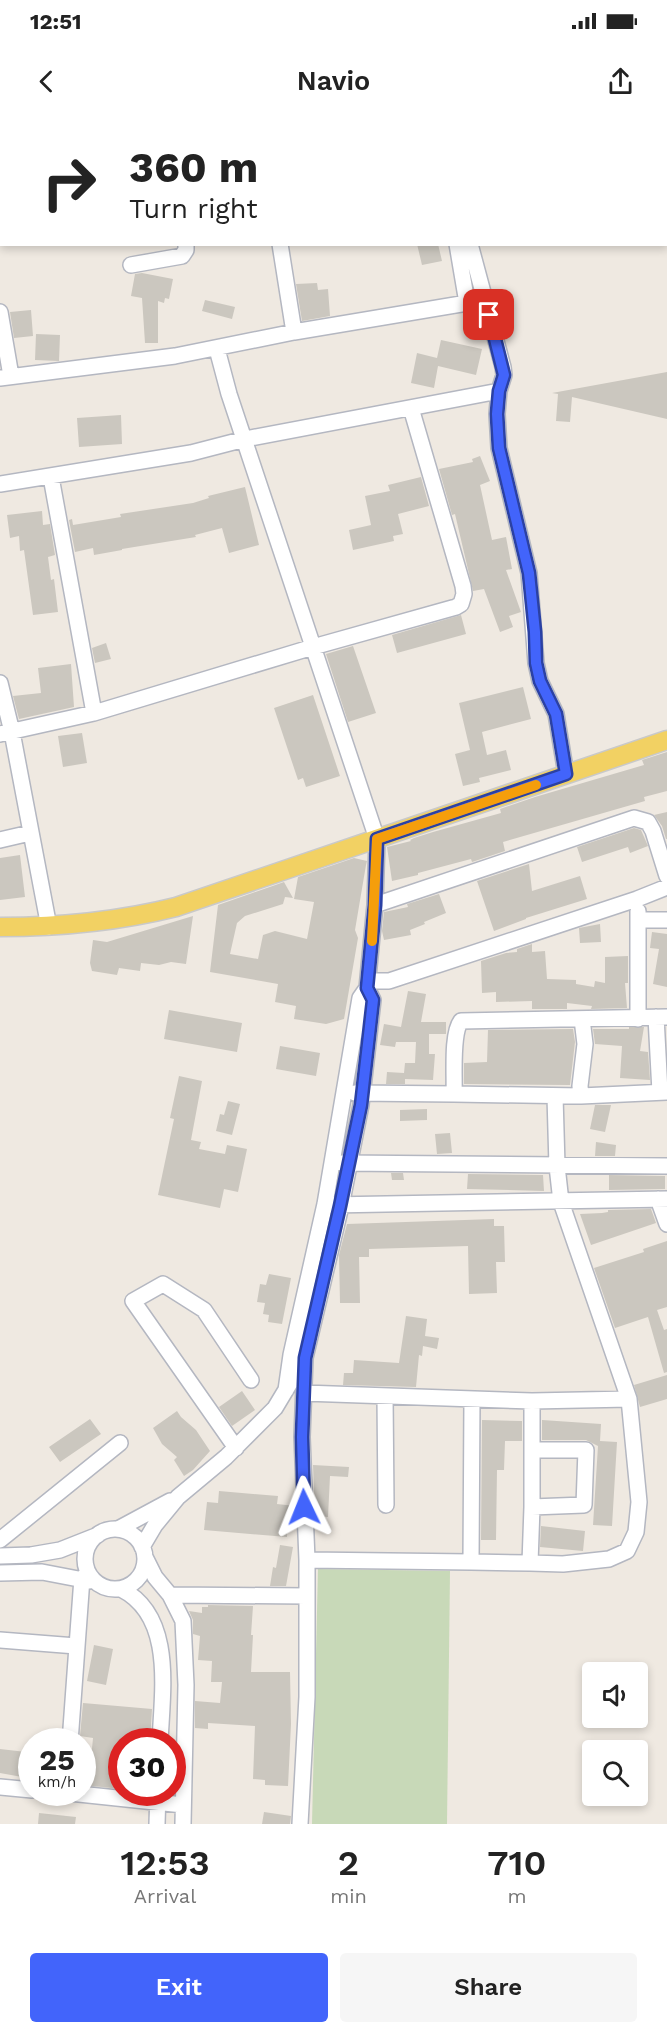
<!DOCTYPE html>
<style>
body{margin:0;font-family:"Work Sans",sans-serif;background:#f6f6f6;color:#222;height:100vh;display:flex;flex-direction:column;font-size:22px;white-space:nowrap}
*{box-sizing:border-box;margin:0}
p{font-size:20px;color:#767676}
.icon{flex:none;width:33px;height:33px;fill:none;stroke:currentColor;stroke-width:2;stroke-linecap:round;stroke-linejoin:round}
.map{position:relative;height:1704px;overflow:hidden}
.panel{display:flex;flex-direction:column;background:#fff;flex:1}
.panel>*{flex:none}
.guide{position:absolute;left:0px;top:0px;width:668px;height:126px;box-shadow:0 3px 9px #0003;background:#fff;color:#222;overflow:hidden}
.fabs{position:absolute;left:582px;top:1542px;display:grid;gap:12px}
.fabs a{display:grid;place-items:center;width:66px;height:66px;border-radius:6px;background:#fff;box-shadow:0 3px 9px #0003;font-size:30px}
.speed{position:absolute;left:18px;top:1608px;display:flex;gap:12px;font-size:30px;font-weight:700;text-align:center}
.speed>*{display:grid;place-content:center;width:78px;height:78px;border-radius:50%;background:#fff;box-shadow:0 3px 9px #0003;line-height:1}
.speed small{font-size:15px;font-weight:400}
.speed .limit{border:9px solid #d22;background:#fff;color:#111}
.pin{position:absolute;display:grid;place-items:center;width:51px;height:51px;color:#fff;margin:-26px;border-radius:12px;box-shadow:0 3px 9px #0006}
.me{position:absolute;width:66px;margin:-33px;rotate:358deg;stroke-linejoin:round;filter:drop-shadow(0 0 4px #0008)}
.turn{display:flex;align-items:center;gap:21px;height:126px;padding:0 30px;font-size:27px}
.turn .icon{width:78px;height:78px;stroke-width:2.5}
.turn b{display:block;font-size:42px;line-height:51px}
.eta{display:flex;justify-content:space-evenly;align-items:center;height:102px;text-align:center}
.eta b{font-size:36px;font-weight:600;line-height:42px}
.action{display:flex;gap:12px;margin-top:auto;padding:12px 30px}
.action a{flex:1;height:69px;border-radius:6px;background:#4264fb;color:#fff;font-size:24px;font-weight:600;line-height:69px;text-align:center}
.action a+a{background:#f6f6f6;color:#222}
.status{display:flex;justify-content:space-between;align-items:center;height:42px;padding:0 30px;background:#fff;direction:ltr}
.status svg{height:16px;fill:currentColor}
header{display:flex;justify-content:space-between;align-items:center;height:78px;padding:0 30px;background:#fff;font-size:27px;font-weight:600}
.map>svg:first-child{display:block}
.cemetery{fill:#c8d9b8}
.building{fill:#cbc7bf}
.lines{fill:none;stroke-linecap:round;stroke-linejoin:round}
.minor-casing{stroke:#b4b7c1;stroke-width:18}
.major-casing{stroke:#c9c9c9;stroke-width:21}
.minor{stroke:#fff;stroke-width:15}
.major{stroke:#f2d163;stroke-width:18}
.route-casing{stroke:#2b41a3;stroke-width:15}
.route{stroke:#4264fb;stroke-width:10}
.slow{stroke:#f59e0b;stroke-width:10}
</style>
<div class="status"><b>12:51</b><svg viewBox="0 0 49 12"><path d="M0 12V9h3v3zM5 12V6h3v6zM10 12V3h3v9zM15 12V0h3v12zM26 1h20v11H26zM47 4h2v5h-2z"/></svg></div>
<header><svg class="icon" aria-label="back" viewBox="0 0 24 24"><path d="M15 5l-7 7 7 7"/></svg>Navio<svg class="icon" aria-label="share" viewBox="0 0 24 24"><path d="M12 15V3M7 8l5-5 5 5M5 13v7h14v-7"/></svg></header>
<div class="map">
<svg width="667" height="1704" viewBox="0 0 667 1704">
<rect width="100%" height="100%" fill="#efe9e1"/>
<!-- cemetery -->
<path class="cemetery" d="M318 1449 450 1451 447 1704H312Z"/>
<!-- building -->
<path class="building" d="M417 124H438L442 141 422 145Z
M142 153 173 159 169 179 165 178 164 183 158 181V223H145L142 178 131 176 135 154Z
M317 163 318 170 328 169 330 196 302 201 296 164Z
M205 180 235 187 232 199 202 191Z
M31 190 33 216 14 218 10 192Z
M36 214 60 215 59 241 35 240Z
M441 220 482 229 476 255 438 246 434 268 411 263 417 233 437 238Z
M667 252V299L572 277 570 302 556 301 558 274 552 273Z
M121 295 122 324 79 327 77 298Z
M480 336 490 361 480 365 492 420 506 417 512 449 506 450 521 492 509 496 513 507 500 512 484 469 473 471 455 394 452 395 439 349 473 342 472 339Z
M421 357 429 386 398 394 403 414 393 416 394 421 353 430 349 410 371 405 365 376 390 371 388 365Z
M245 367 259 425 229 433 222 408 195 415 196 417 122 429V430L94 435 93 428 75 432 69 400 72 399 73 405 121 397 120 394 193 383 209 378 208 376Z
M42 391 43 405 50 404 55 435 48 437 51 460 54 459 58 492 33 495 24 430 20 431 19 416 10 418 7 395Z
M461 495 466 514 397 533 392 515Z
M106 523 111 539 95 543 92 528Z
M353 526 376 593 348 602 326 534Z
M71 544 74 587 19 599 13 576 41 573 38 548Z
M523 567 531 599 482 612 487 635 506 630 511 650 479 658 480 662 463 666 455 634 470 630 459 583Z
M313 575 340 656 306 667 303 658 298 660 274 588Z
M82 613 87 643 63 647 58 616Z
M667 632V671L644 677 645 681 503 722 505 731 472 742 471 739 418 753V755L392 761 387 727 411 721 410 720 414 718 433 712 501 693 500 689 535 677 644 645 642 640Z
M667 692V719H666L662 706 654 695Z
M634 708 641 710 648 726 630 733 628 727 582 742 577 727Z
M20 735 25 777 0 780V738Z
M354 738 367 741 366 745 355 810 358 818 344 899 326 904 294 899 296 886 275 882 278 864 210 852 218 785 284 762 293 778 285 777 283 784 245 796 237 803 230 834 258 839 263 815 275 811 307 819 314 782 294 779 298 757Z
M529 744 532 771 580 756 587 779 526 798V799L494 811 477 761Z
M439 774 446 793 424 802 425 804 410 810 411 815 384 820 382 811 384 792 408 787 407 784Z
M193 796 186 844 171 842 159 845 141 843 140 851 119 848 117 855 92 851 90 843 93 820 107 822Z
M600 804 601 822 580 823 579 808Z
M652 812 667 814V867L653 864 659 829 650 828Z
M532 824V832L545 831 547 859 576 860V864L594 867 595 861 605 863V837L628 836V863H625L627 888 591 889 592 886 567 883V889H532V881L496 882V872L482 873 481 841 506 833 517 832V829Z
M408 871 426 874 421 902H446V914H429V934H435L433 960 405 959V964H386L387 952 404 953 405 943H415L416 922H396L395 927 380 925 384 904 401 907Z
M169 890 242 903 237 932 164 919Z
M629 907H644L640 931 648 932 650 960 620 958 622 926 595 924 593 909H629Z
M573 909 575 922 570 965 464 964V943L487 942 488 910Z
M280 926 320 933 316 956 276 949Z
M179 956 202 961 191 1020 201 1022 199 1029 225 1034 227 1025 247 1029 238 1072 224 1069 220 1088 158 1075 174 999 170 998Z
M228 981 240 984 232 1015 216 1011 220 994 224 995Z
M595 985H611L605 1012 590 1009Z
M427 989V1000L400 1001V990Z
M450 1013 452 1033 437 1034 435 1014Z
M596 1022 616 1025 615 1036H595Z
M391 1053H403L404 1060H392Z
M468 1054 543 1055 544 1071 467 1069Z
M609 1055 665 1056V1069L609 1070Z
M651 1089 656 1103 591 1125 580 1094 602 1093 608 1092V1090Z
M494 1099V1106H504L505 1142H496L497 1173 469 1174 468 1126 369 1129V1137H359L360 1183H340L339 1135 347 1104Z
M667 1121V1187L657 1190 664 1210 667 1209V1252L664 1253 648 1197 615 1208 594 1148 644 1132 643 1129Z
M269 1154 291 1158 282 1204 268 1202 269 1195 263 1194 265 1183 257 1182 260 1164 266 1165Z
M406 1196 427 1199 425 1216 439 1218 437 1229 423 1226 422 1236 419 1235 416 1267 343 1265 344 1253H353L354 1240 399 1243Z
M667 1255V1279L640 1287 634 1265Z
M242 1271 255 1290 232 1306 219 1287Z
M177 1291 181 1297 196 1310 210 1331 193 1350 184 1356 174 1340 177 1337 162 1324 153 1308Z
M90 1299 101 1314 60 1342 49 1327Z
M482 1300 522 1301V1321H505L504 1350H497L496 1420H481Z
M542 1300 601 1304 600 1321 617 1322 612 1406 593 1405 598 1326 586 1320H542Z
M313 1345 349 1347 348 1357 330 1356 328 1397 315 1396Z
M219 1371 278 1376 277 1384 295 1386V1395H288L287 1417 204 1410 207 1382 218 1383Z
M541 1406 585 1411 583 1431 540 1427Z
M280 1425 293 1427 286 1466H270L273 1447 276 1448Z
M208 1485 253 1486 251 1515H253L251 1552H290L291 1604 288 1666 265 1665V1660L253 1659 255 1606 208 1603V1609L195 1608V1581L220 1583 222 1562H211L212 1541 198 1540 200 1516 193 1514V1500L189 1491 202 1493V1487H208Z
M94 1525 113 1529 106 1565 87 1561Z
M83 1583 152 1589 150 1622H122V1669L82 1665V1638L91 1639 93 1618 80 1616Z
M0 1629 26 1632 22 1657 0 1653Z
M264 1692 291 1696 290 1704H262Z
M39 1693 76 1697 75 1704H38Z"/>
<g class="lines">
<!-- minor casing -->
<g class="minor-casing">
<path id="minor" d="M167 0V2
M260 0 261 2
M446 0 447 2
M280 124 294 212
M457 124 467 183
M470 124 503 247 504 255 499 271 497 294 499 328 529 453 536 543 540 561 556 594 566 654
M131 145 182 136 186 130V124
M0 192 11 256
M217 229 229 274 377 719 375 785 367 868 360 878 325 1084 291 1235 286 1270
M0 258 175 236 294 212 485 180
M51 357 94 593
M0 364 191 333 245 319 499 271
M0 563 12 612 49 807
M0 614 94 593 313 527 456 487 461 484 464 474 463 466 411 288
M0 720 30 713
M375 785 634 698 648 702 653 711 667 756
M638 791V800H667
M368 861H389L637 779 667 767
M656 897 660 972
M667 897 461 901C451 914 455 957 454 974L581 976 667 972
M638 899V800
M355 973 454 974
M581 976 580 966 585 924 582 899
M342 1043 667 1046
M658 1079 667 1104
M331 1085 667 1079
M304 1273 532 1281 629 1279
M385 1276 386 1385
M472 1279 471 1442 530 1443 532 1387
M236 1328 133 1181 163 1164 204 1190 251 1260
M532 1330H586L584 1385 532 1387V1281
M118 1409 170 1381
M85 1439a30 30 0 1 1 60 0a30 30 0 1 1-60 0Z
M0 1420 120 1323
M142 1427 155 1405 178 1377 226 1337 275 1288 305 1238 341 1086 361 985 373 880 367 868
M0 1436 31 1435 60 1430 98 1415
M145 1437 155 1457 170 1475 183 1501 186 1565 183 1704
M307 1440 471 1442
M530 1443 563 1444 609 1439 627 1431 636 1412 639 1382 629 1279 561 1082 557 1046 555 976
M0 1453 42 1452 89 1461
M121 1469C175 1496 162 1572 160 1622
M170 1475 307 1476
M0 1520 76 1526
M70 1622 82 1458
M0 1667 32 1670
M60 1672 183 1685
M157 1704 158 1672
M300 1704 307 1577V1440L302 1317 305 1239"/>
</g>
<!-- major casing -->
<g class="major-casing">
<path id="major" d="M0 807C61 807 116 802 176 787L667 620"/>
</g>
<!-- minor -->
<use href="#minor" class="minor"/>
<!-- major -->
<use href="#major" class="major"/>
</g>
<g class="lines">
<!-- route casing -->
<g class="route-casing">
<path id="route" d="M304 1387 302 1317 305 1238 340 1086 361 985 373 880 367 868 375 785 377 719 566 654 556 594 540 561 536 543 535 512 529 453 499 328 497 294 499 271 504 255 489 195"/>
</g>
<!-- route -->
<use href="#route" class="route"/>
<!-- slow -->
<path class="slow" d="M372 821 377 719 536 665"/>
</g>
</svg>
<div class="fabs">
<a><svg class="icon" aria-label="sound" viewBox="0 0 24 24"><path d="M4 9h4l5-4v14l-5-4H4zM17 9q2 3 0 6"/></svg></a>
<a><svg class="icon" aria-label="search" viewBox="0 0 24 24"><circle cx="10" cy="10" r="6"/><path d="M15 15l6 6"/></svg></a>
</div>
<div class="speed"><div>25<small>km/h</small></div><div class="limit">30</div></div>
<div class="pin" style="left:489px;top:195px;background:#d93025"><svg class="icon" aria-label="arrive" viewBox="0 0 24 24"><path d="M6 21V4h12l-3 4 3 4H6"/></svg></div>
<svg class="me" style="left:304px;top:1387px" viewBox="-20 -20 40 40"><path d="M0-17L14 15 0 8-14 15z" fill="#4264fb" stroke="#fff" stroke-width="4"/></svg>
<div class="guide">
<div class="turn"><svg class="icon" aria-label="right" viewBox="0 0 24 24"><path d="M7 20v-9h11M14 6l5 5-5 5"/></svg><div><b>360 m</b>Turn right</div></div>
</div>
</div>
<section class="panel">
<div class="eta">
<div><b>12:53</b><p>Arrival</p></div>
<div><b>2</b><p>min</p></div>
<div><b>710</b><p>m</p></div>
</div>
<div class="action"><a>Exit</a><a>Share</a></div>
</section>
